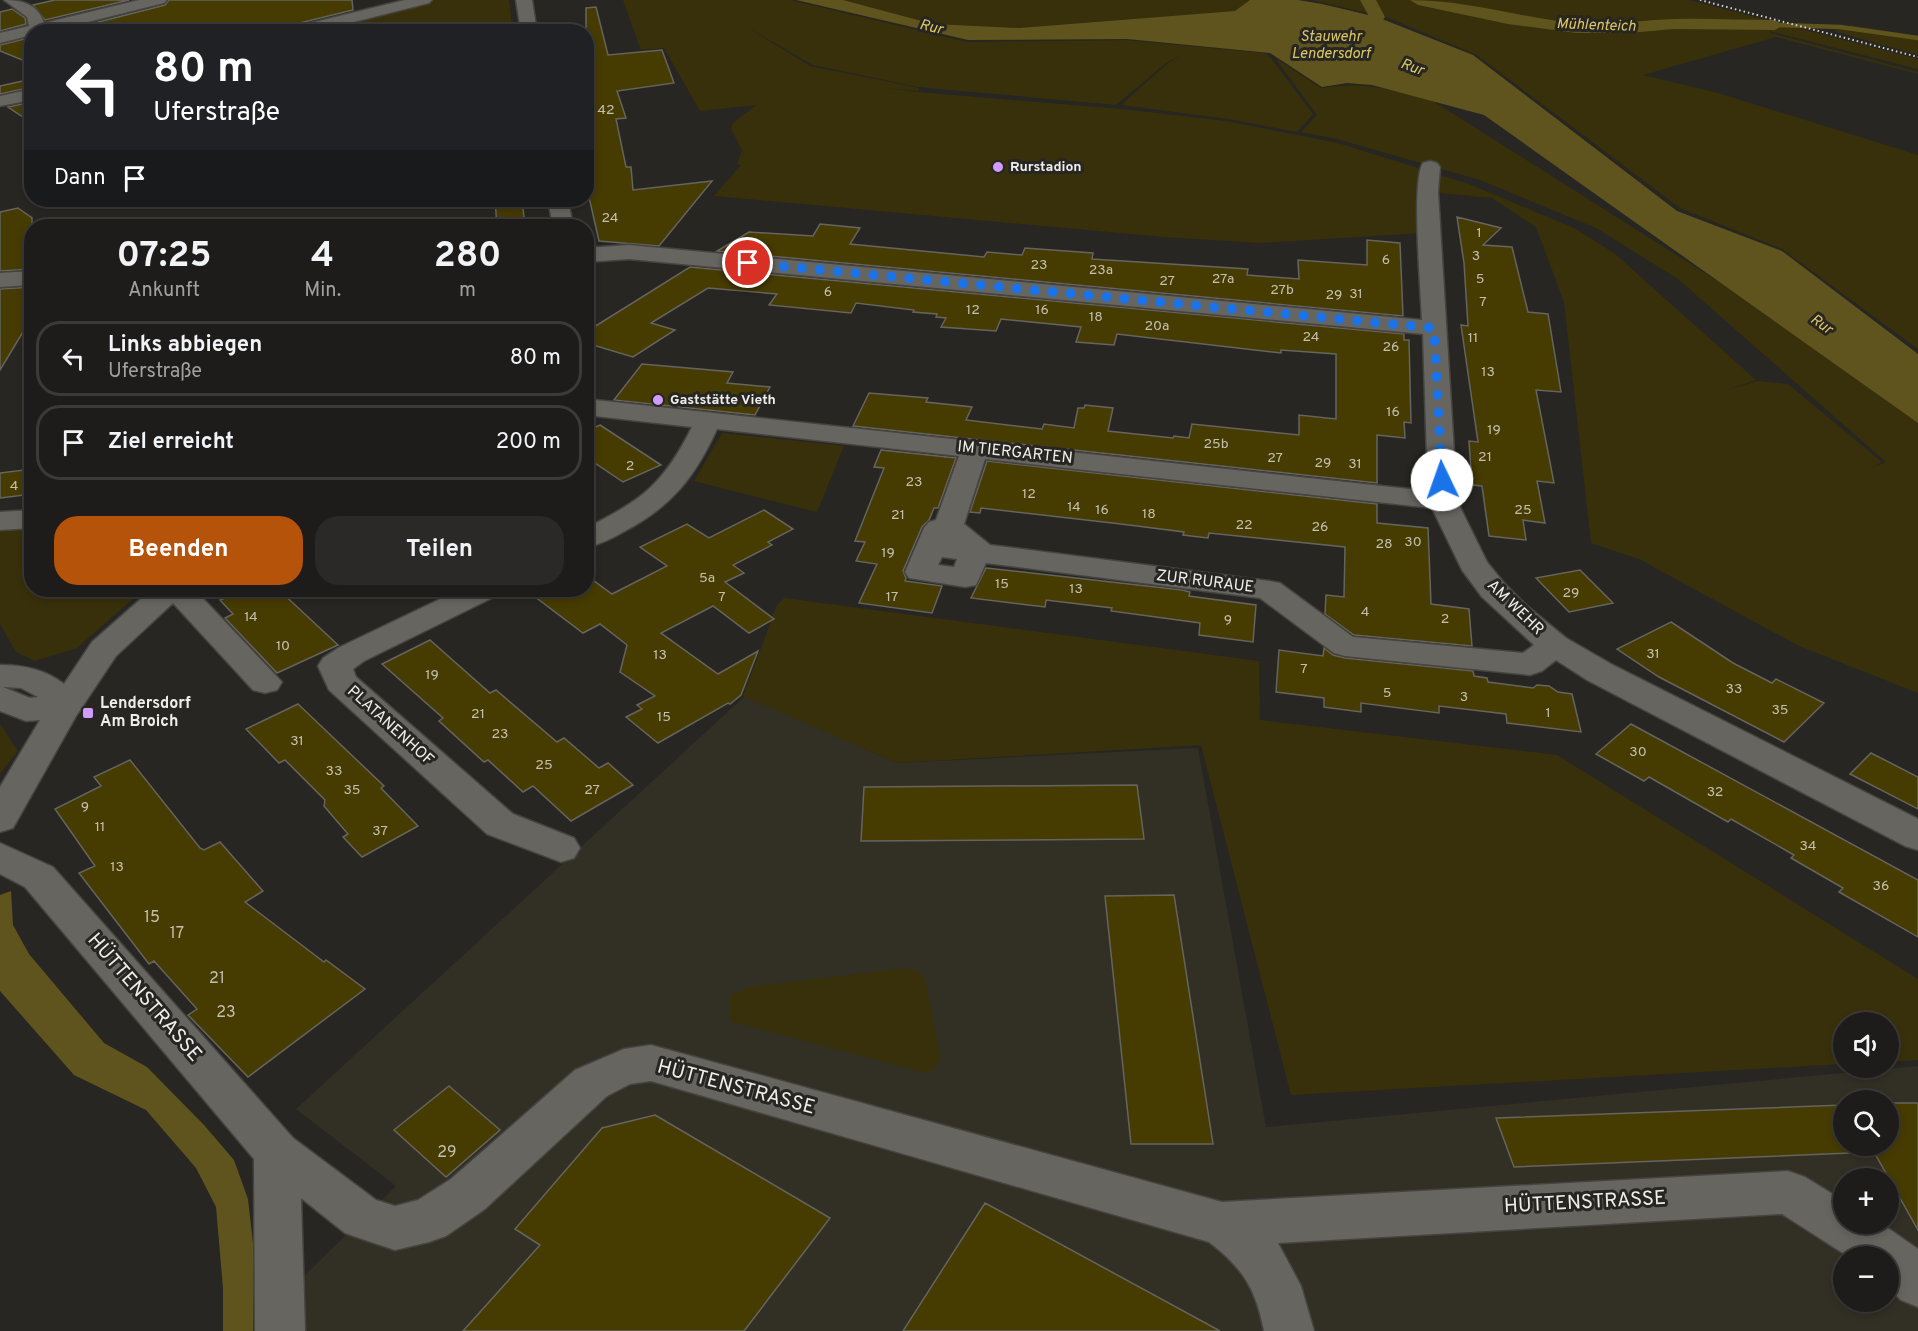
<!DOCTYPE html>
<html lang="de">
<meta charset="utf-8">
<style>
body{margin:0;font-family:Overpass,sans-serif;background:#2a2927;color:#f1f3f6;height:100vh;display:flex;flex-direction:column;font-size:22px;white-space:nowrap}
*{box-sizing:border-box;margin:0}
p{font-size:20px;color:#a0a1a2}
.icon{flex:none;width:33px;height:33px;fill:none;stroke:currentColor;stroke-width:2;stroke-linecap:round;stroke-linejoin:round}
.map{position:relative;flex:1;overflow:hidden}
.drawer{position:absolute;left:24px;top:219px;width:570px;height:378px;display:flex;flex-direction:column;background:#1d1c1a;border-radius:24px;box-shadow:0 3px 9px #0003,0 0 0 2px #3b3a39}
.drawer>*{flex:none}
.top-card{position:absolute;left:24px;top:24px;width:570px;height:183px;border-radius:24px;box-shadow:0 3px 9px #0003,0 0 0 2px #3b3a39;background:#202124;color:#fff;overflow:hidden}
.controls{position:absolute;left:1833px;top:1012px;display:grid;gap:12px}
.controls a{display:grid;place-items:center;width:66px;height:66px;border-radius:50%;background:#1d1c1a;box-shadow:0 3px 9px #0003,0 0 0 2px #3b3a39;font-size:30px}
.pin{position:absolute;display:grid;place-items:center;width:51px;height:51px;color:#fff;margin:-26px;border:3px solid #fff;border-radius:50%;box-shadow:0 2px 6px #0007}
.me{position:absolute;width:66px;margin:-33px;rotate:357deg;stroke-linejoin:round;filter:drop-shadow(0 0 4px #0008)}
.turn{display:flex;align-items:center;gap:21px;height:126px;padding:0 30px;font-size:27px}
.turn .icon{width:78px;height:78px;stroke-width:2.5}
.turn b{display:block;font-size:42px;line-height:51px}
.then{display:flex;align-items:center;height:57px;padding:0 30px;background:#0003;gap:12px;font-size:22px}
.eta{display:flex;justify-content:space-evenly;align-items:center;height:102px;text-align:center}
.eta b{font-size:36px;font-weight:700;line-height:42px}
.cta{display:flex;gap:12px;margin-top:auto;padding:12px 30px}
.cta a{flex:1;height:69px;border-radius:24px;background:#b45309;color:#fff;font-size:24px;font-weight:700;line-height:69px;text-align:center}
.cta a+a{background:#2a2927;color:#f1f3f6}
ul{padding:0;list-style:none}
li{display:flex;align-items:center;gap:18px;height:75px;margin:0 12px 9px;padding:0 18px;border:3px solid #3b3a39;border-radius:24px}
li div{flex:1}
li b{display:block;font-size:22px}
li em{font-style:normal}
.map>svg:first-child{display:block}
.built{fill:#323025;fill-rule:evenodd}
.green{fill:#38300b}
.water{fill:#5f541d}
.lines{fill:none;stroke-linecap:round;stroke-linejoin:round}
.stream{stroke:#5f541d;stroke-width:4.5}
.canal{fill:#5f541d;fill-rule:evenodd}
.building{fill:#463b00;stroke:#65645f;stroke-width:1.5}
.minor-casing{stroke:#454441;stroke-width:3}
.minor{fill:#666560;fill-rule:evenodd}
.rail{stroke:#d4d3d1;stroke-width:2;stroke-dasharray:1.5 3;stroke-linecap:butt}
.route{stroke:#1a73e8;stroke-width:10;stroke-dasharray:0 18}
.poi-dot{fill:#d09dff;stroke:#272622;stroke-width:2}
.labels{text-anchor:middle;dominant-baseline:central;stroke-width:6;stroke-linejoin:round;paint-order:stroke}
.number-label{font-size:14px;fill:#c4c0b0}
.far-poi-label{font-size:14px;font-weight:bold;fill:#eeedeb;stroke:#272622;text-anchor:start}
.far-water-label{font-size:15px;font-style:italic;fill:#dec864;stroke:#272622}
.street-label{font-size:16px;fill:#eeedeb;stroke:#272622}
.poi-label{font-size:16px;font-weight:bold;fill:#eeedeb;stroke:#272622;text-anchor:start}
.near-number-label{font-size:16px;fill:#c4c0b0}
.near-street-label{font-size:20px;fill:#eeedeb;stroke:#272622}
</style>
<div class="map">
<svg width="1918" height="1331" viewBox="0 0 1918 1331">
<rect width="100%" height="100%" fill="#272622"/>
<!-- built -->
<path class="built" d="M745 696 897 763 1198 748 1266 1127 1918 1066V1331H293L292 1288 396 1186 296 1109ZM1844 1101H1888V1146H1844ZM1844 1179H1888V1224H1844ZM1844 1257H1888V1302H1844Z"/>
<!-- green -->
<path class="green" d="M436 0H509L513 31 306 32Z
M623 0H790L967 42 1126 40 1264 53 1271 58 1313 114 1297 132 1229 119 1121 105 1168 63 1184 54 1166 63 1116 105 918 87 813 65 745 26 810 66 919 88 918 91 887 88 917 92 1122 109 1226 121 1338 143 1469 184 1574 228 1614 253 1756 380 1724 391 1757 381 1788 384 1882 462 1871 468 1886 462 1678 279 1596 228 1480 180 1337 139 1301 132 1317 115 1275 58 1321 88C1364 81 1391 89 1433 101L1757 306 1918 423V693L1799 646 1639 559 1591 543 1564 302 1536 227 1492 198 1419 191 1421 233 1260 243 1164 237 714 196 741 165 737 164 742 150 731 129 733 123 756 105 700 111 664 48 641 50Z
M843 0H1250L1236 11 1019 28 933 24Z
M1312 0H1689L1918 59V69L1769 31 1770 33 1918 72V74L1776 37 1643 75 1718 93 1918 155V349L1782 249 1680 208 1477 55 1389 18Z
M1851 25 1918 36V55L1834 31Z
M722 433 844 446 817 512 694 481Z
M31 526 32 590H143L77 648 35 661 16 652 0 624V528Z
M784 598 1259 661 1260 720 1557 755 1918 979V1060L1889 1062 1888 1023H1844L1843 1064 1291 1095 1201 745 897 763 743 696 777 605Z
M0 724 18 751 0 774Z
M906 968 919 971 925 979 941 1058 934 1069 926 1073 729 1021V996L748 987Z"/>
<!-- water -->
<path class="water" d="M796 0H843L933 24 1019 28 1235 11 1250 0H1298L1322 4 1377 17 1473 55 1677 211 1782 251 1918 354V423L1484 115 1372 85 1347 83 1322 87 1270 53 1127 39 968 40Z
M11 891 13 925 29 954 104 1043 147 1067 204 1125 234 1160 248 1199 254 1252 253 1331H223V1288L216 1207 196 1168 146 1110 74 1075 0 991V895Z"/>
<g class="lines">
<!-- stream -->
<path class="stream" d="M1775 25 1840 27 1918 38"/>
<!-- canal -->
<path class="canal" d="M1360 0H1376L1385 17 1383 20H1371Z
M1410 0C1465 0 1519 17 1573 23 1607 26 1641 20 1674 19 1708 18 1741 20 1775 20L1783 25 1775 30 1674 29 1629 33H1576L1508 24 1418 5Z"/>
</g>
<!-- building -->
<path class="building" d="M55 0H129L45 20 33 5Z
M169 0H352L353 10 263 32H59L165 5Z
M596 7 608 55 662 50 674 83 617 91 626 118 616 119 626 167H631L633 190 712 181 659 246 599 241 586 184V8Z
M12 9 25 18 26 24 0 31V12Z
M32 37V64L0 51V45Z
M32 79V87L0 94V86Z
M32 102V123L8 107Z
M495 200H522L525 226H497Z
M18 208 32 218V269L0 271V212Z
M1457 217 1501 228 1483 245 1512 247 1528 312 1548 314 1561 392 1536 390 1554 483 1537 481 1545 523 1523 520 1526 540 1489 536 1482 486 1472 485 1469 441 1478 442 1461 325 1468 326 1464 263Z
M820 224 860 228 850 244 984 257 987 252 1022 255 1025 248 1093 253 1092 259 1248 269 1247 275 1299 279 1298 260 1367 265V240L1400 243 1403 316 717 251 749 232 813 236Z
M690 267 1404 334V340H1409L1411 423 1404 422 1405 438 1377 435V483L853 426 869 393 928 398 926 402 972 407 966 420 1042 429 1044 424 1074 428 1078 408H1084L1085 405 1113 408 1108 431 1173 438 1174 436 1189 438 1192 424 1299 435V415L1336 419V354L1281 350V353L1117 334 1114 345 1076 342 1081 327 1001 319 996 331 941 327 946 318 936 317 937 314 913 312 914 310 856 303 851 313 769 305 777 294 708 288 651 323 675 330 633 357 586 343V332Z
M32 287V317L0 370V289Z
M642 364 733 372 727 383 770 387 755 415 614 400Z
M600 425 661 465 623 482 586 457V431Z
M881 450 956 458 938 508H934L929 520 922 527 903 571 906 578 905 581 942 586 932 613 859 603 877 564 856 561 865 542 855 541 884 468 874 467Z
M987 461 1377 504V523L1428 528 1431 604 1469 609 1472 646 1354 635 1325 614 1326 595 1344 597 1345 547 1209 533 1208 538 1183 535 1184 532 1121 524 981 508 980 513 970 512Z
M32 469V478L24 495 0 498V473Z
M764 510 793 529 768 542 772 545 733 565 744 573 725 582 774 619 749 633 713 606 661 633 718 674 758 651 741 695 730 704 728 703 658 743 626 717 642 709 637 705 655 696 620 672 627 645 600 624 583 633 526 590H586V575L612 594 667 566 640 547 687 524 709 538Z
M986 568 1182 590 1190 592 1189 596 1256 605 1253 642 1199 635 1200 623 1111 611 1112 608 1046 600 1045 607 971 598Z
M1580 570 1613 603 1569 612 1536 578Z
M245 590H279L338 645 277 673 225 618 233 614 220 600Z
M1671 622 1733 663 1772 683 1776 679 1824 703 1784 742 1659 677 1617 649Z
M430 640 490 693 496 690 557 742 564 738 599 768 608 763 633 785 571 821 533 786 523 792 488 760 484 762 439 721 443 718 382 664Z
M1324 648 1333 655 1345 658 1473 671 1474 676 1487 678 1488 682 1533 688 1537 685 1549 686 1558 692 1572 694 1581 732 1507 723 1506 714 1439 706V713L1361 703V712L1324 707V698L1276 692 1279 650 1323 656Z
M298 704 384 786 381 788 418 826 362 857 343 837 348 834 324 806 325 800 285 760 279 763 246 729Z
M1631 724 1918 880V937L1839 892 1843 888 1791 858 1794 855 1731 819 1728 822 1649 777 1644 781 1596 754Z
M1871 753 1918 777V809L1850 774Z
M130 760 200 848 204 850 220 842 263 891 245 902 324 962 326 960 365 989 248 1077 188 1015 197 1009 154 961 149 964 79 873 95 866 55 809 101 786 94 777Z
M1137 785 1144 839 861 841 864 787Z
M1174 895 1213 1144H1131L1105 896Z
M449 1086 500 1130 446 1177 394 1130Z
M1888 1103H1918V1230L1874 1152 1514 1167 1496 1118 1844 1105V1146H1888Z
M655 1115 830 1218 744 1331H463L540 1245 515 1229 602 1128Z
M985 1203 1220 1331H903Z"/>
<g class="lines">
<!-- minor casing -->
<g class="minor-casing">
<path id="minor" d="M4 0C22 0 38 4 44 23L139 0H167L164 3 48 32H32V35L0 43V33L29 26 27 17Z
M405 0H432L429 3 314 32H284L286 29Z
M516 0H532L537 32H521Z
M32 89V100L0 106V96Z
M1430 161 1437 163 1440 167 1438 192 1457 501 1487 562 1504 583 1527 606 1566 638 1611 664 1918 819V850L1905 846 1587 680 1556 660 1542 671 1530 675 1345 656 1334 653 1260 598 986 563 976 585 965 587 909 578 905 572 924 528 929 522 936 520 959 456 717 429C695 477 672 506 625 531 613 538 600 544 586 548V528C643 500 664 483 692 427L586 415V399L1428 491 1423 334 629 259 586 262V248L629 245 1422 320C1421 292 1411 180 1423 163ZM985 459 1432 508 1462 570 1482 597 1534 645 1523 653 1353 637 1280 583 1269 581 990 545 964 524ZM942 557 957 559 954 567 938 565Z
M548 200H568L573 226H553Z
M32 271V285L0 287V273Z
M32 510V528L0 530V512Z
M151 590H195L282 682 277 690 265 693 253 690 173 603 116 656 76 716 13 828 0 832V787L40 720 26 721 0 711V665C23 665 45 669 64 684L92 642ZM3 687 21 688 38 697 30 698Z
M459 590H499L494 597 364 661 353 669 356 677 513 814 574 838 580 848 574 858 561 862 487 834 329 690 318 666 323 658 340 647Z
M0 843 53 867 293 1138 376 1200 395 1206 418 1200 451 1179 575 1070 624 1049 651 1045 1222 1202 1788 1171 1805 1177 1844 1201V1224H1882L1918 1249V1307L1901 1300 1888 1287V1257H1849L1782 1214 1278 1243 1301 1286 1314 1331H1264C1256 1289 1243 1268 1209 1242L651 1081 630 1084 607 1096 485 1209 446 1236 429 1242 395 1250 362 1239 345 1233 301 1198 305 1331H255L254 1159 25 887 0 874Z"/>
</g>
<!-- minor -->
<use href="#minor" class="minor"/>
<!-- rail -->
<path class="rail" d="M1700 0 1918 57"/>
</g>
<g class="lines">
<!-- route -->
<path class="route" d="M748 263 1434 328 1442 480"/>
</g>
<!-- markers -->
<g class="poi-dot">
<circle cx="998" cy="167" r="6"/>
<circle cx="658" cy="400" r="6"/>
<rect x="82" y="707" width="12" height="12" rx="3"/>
</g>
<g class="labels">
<!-- number labels -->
<g class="number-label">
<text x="606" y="110">42</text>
<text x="610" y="218">24</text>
<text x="1479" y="233">1</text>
<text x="1476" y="256">3</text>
<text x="1386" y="260">6</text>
<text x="1039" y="265">23</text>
<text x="1101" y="270">23a</text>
<text x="1223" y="279">27a</text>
<text x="1480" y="279">5</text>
<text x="1167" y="281">27</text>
<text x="1282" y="290">27b</text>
<text x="828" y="292">6</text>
<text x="1356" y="294">31</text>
<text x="1334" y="295">29</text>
<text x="1483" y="302">7</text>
<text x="973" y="310">12</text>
<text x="1042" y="310">16</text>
<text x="1096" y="317">18</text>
<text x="1157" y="326">20a</text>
<text x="1311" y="337">24</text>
<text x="1473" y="338">11</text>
<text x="1391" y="347">26</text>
<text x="1488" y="372">13</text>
<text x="1393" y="412">16</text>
<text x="1494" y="430">19</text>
<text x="1216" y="444">25b</text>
<text x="1485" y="457">21</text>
<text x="1275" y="458">27</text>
<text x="1323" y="463">29</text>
<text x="1355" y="464">31</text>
<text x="630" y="466">2</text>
<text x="914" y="482">23</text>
<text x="14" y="486">4</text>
<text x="1029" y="494">12</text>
<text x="1074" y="507">14</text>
<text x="1102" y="510">16</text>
<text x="1523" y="510">25</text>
<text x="1149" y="514">18</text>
<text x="898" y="515">21</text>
<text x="1244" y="525">22</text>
<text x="1320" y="527">26</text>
<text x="1413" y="542">30</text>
<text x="1384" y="544">28</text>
<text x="888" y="553">19</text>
<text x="707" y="578">5a</text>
<text x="1002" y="584">15</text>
<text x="1076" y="589">13</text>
<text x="1571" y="593">29</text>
<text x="722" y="597">7</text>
<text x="892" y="597">17</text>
<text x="1365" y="612">4</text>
<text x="251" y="617">14</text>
<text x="1445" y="619">2</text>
<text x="1228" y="620">9</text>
<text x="283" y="646">10</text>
<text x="1653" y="654">31</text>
<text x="660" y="655">13</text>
<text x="1304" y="669">7</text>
<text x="432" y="675">19</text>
<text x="1734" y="689">33</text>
<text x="1387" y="693">5</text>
<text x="1464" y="697">3</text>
<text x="1780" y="710">35</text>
<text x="1548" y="713">1</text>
<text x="478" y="714">21</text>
<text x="664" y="717">15</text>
<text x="500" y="734">23</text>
<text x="297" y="741">31</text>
<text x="1638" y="752">30</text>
<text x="544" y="765">25</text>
<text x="334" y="771">33</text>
<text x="352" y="790">35</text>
<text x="592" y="790">27</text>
<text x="1715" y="792">32</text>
<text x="85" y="807">9</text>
<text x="100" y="827">11</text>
<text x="380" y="831">37</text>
<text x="1808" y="846">34</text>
<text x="117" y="867">13</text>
<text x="1881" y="886">36</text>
</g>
<!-- far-poi labels -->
<g class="far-poi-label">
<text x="1010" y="167">Rurstadion</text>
<text x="670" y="400">Gaststätte Vieth</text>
</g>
<!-- far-water labels -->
<g class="far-water-label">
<text transform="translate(1596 26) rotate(2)">Mühlenteich</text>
<text transform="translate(931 28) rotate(14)">Rur</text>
<text x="1331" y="37">Stauwehr<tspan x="1331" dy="17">Lendersdorf</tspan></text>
<text transform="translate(1412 68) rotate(20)">Rur</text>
<text transform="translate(1821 325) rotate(35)">Rur</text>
</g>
<!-- street labels -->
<g class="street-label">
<text transform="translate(1015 453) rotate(6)">IM TIERGARTEN</text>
<text transform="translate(1205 582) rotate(7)">ZUR RURAUE</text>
<text transform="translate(1515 608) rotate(44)">AM WEHR</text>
<text transform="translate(390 726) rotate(42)">PLATANENHOF</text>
</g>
<!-- poi labels -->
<g class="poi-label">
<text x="100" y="704">Lendersdorf<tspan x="100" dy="18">Am Broich</tspan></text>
</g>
<!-- near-number labels -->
<g class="near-number-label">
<text x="152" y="918">15</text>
<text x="177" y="934">17</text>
<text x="217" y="979">21</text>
<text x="226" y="1013">23</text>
<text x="447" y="1153">29</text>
</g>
<!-- near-street labels -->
<g class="near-street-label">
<text transform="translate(144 998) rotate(49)">HÜTTENSTRASSE</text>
<text transform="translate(736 1088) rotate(15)">HÜTTENSTRASSE</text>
<text transform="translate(1585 1203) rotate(-3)">HÜTTENSTRASSE</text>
</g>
</g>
</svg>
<div class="controls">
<a><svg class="icon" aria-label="sound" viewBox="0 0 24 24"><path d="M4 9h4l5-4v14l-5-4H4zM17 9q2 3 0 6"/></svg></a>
<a><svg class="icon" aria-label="search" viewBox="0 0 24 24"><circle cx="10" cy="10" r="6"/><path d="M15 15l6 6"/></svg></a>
<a>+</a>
<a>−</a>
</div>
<div class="pin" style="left:748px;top:263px;background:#d93025"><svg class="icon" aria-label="arrive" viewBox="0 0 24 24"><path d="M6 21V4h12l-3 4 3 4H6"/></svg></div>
<svg class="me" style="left:1442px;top:480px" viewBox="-20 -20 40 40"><circle r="19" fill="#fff"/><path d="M0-13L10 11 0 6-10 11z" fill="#1a73e8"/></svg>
<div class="top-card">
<div class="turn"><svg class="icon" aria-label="left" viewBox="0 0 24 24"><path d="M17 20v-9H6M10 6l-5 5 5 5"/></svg><div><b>80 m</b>Uferstraße</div></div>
<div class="then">Dann<svg class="icon" aria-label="arrive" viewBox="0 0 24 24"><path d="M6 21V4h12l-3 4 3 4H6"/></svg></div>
</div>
<section class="drawer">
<div class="eta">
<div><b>07:25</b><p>Ankunft</p></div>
<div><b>4</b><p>Min.</p></div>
<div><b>280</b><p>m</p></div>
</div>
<ul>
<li><svg class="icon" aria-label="left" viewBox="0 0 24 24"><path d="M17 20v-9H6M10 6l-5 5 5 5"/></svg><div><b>Links abbiegen</b><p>Uferstraße</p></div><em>80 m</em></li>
<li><svg class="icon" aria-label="arrive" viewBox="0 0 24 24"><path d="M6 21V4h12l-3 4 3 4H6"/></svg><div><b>Ziel erreicht</b></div><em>200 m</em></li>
</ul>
<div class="cta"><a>Beenden</a><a>Teilen</a></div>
</section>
</div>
